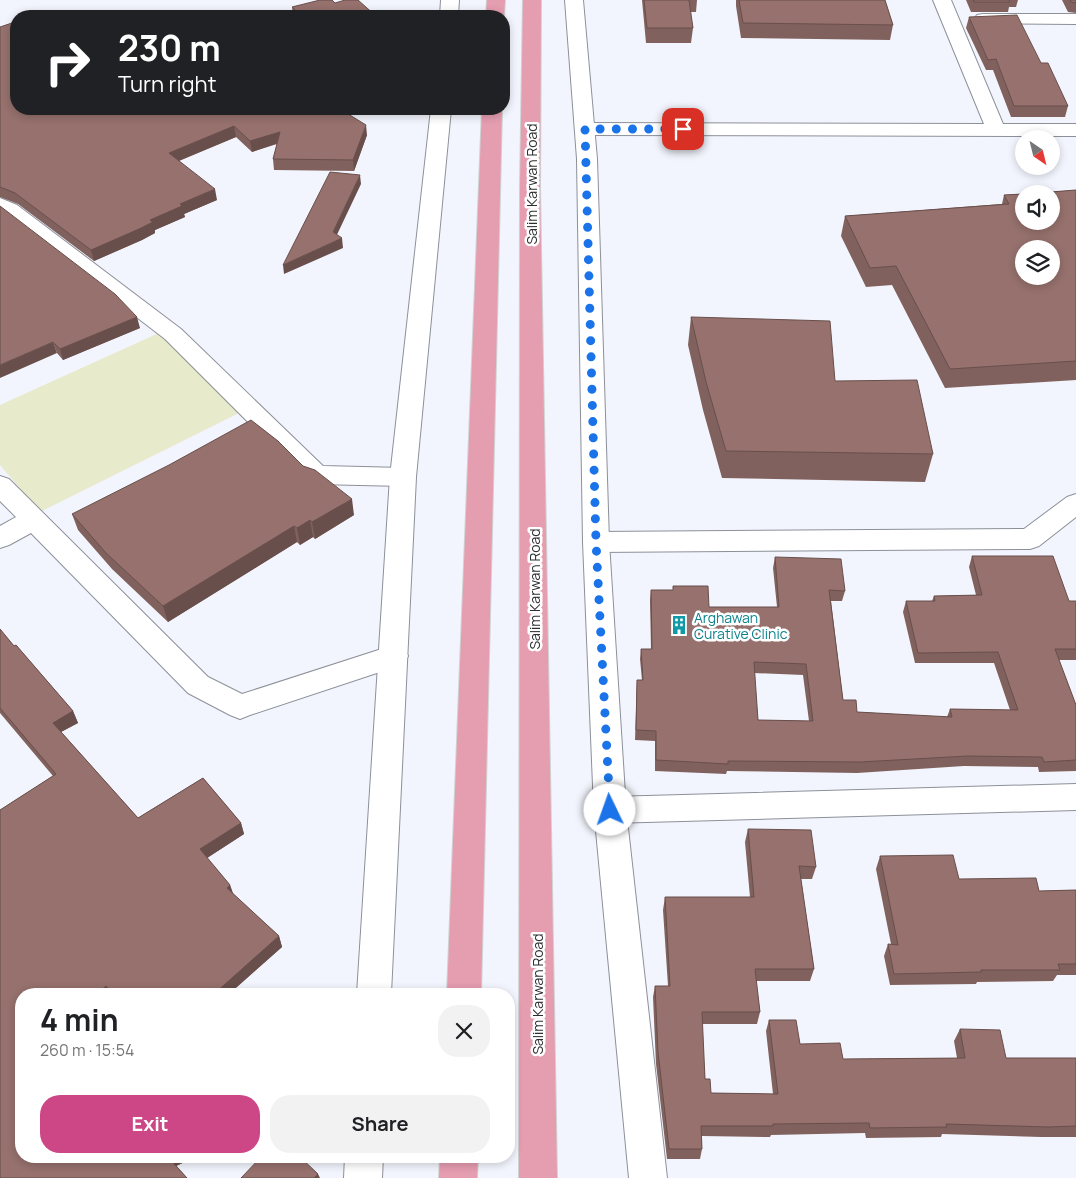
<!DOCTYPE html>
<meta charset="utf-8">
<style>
body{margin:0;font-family:Manrope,sans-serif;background:#f2f2f2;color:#202124;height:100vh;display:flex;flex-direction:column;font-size:19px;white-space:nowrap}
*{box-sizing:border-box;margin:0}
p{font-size:16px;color:#757577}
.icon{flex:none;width:28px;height:28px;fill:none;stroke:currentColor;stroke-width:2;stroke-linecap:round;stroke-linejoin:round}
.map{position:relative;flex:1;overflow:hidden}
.side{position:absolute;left:15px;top:988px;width:500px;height:175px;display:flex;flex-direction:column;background:#fff;border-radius:20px;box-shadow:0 2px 8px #0003}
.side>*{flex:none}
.guide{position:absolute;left:10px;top:10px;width:500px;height:105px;border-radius:20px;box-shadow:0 2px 8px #0003;background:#202124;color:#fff;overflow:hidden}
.needle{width:32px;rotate:145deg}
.buttons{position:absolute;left:1015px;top:130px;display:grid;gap:10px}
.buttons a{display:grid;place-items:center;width:45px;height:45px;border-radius:50%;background:#fff;box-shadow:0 2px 8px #0003;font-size:25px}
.pin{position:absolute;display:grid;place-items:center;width:42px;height:42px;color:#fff;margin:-21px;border-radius:10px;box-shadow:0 2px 8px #0006}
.me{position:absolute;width:55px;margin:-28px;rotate:357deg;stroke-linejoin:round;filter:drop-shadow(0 0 4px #0008)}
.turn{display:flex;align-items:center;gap:18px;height:105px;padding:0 25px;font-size:22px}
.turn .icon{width:65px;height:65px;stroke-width:2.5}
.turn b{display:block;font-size:35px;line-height:42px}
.round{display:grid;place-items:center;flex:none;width:52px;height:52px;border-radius:20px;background:#f2f2f2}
.overview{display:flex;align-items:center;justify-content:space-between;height:85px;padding:0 25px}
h1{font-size:30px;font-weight:700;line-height:38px}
.button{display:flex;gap:10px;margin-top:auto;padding:10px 25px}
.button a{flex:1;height:58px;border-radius:20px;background:#cd4685;color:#fff;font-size:20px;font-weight:700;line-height:58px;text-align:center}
.button a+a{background:#f2f2f2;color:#202124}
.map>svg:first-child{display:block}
.green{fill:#e7eacb}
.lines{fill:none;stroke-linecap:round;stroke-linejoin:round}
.minor-casing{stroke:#8c9099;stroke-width:2}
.tertiary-casing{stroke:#8c9099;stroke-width:2}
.primary-casing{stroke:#d1d1d2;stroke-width:2}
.minor{fill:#fff;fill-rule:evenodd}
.tertiary{fill:#fff;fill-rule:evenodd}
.primary{fill:#e59db0;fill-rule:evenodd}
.wall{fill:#81615e;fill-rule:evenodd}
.shaded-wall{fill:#694f4c}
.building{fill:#96716d;stroke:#694f4c;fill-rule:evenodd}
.route{stroke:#1a73e8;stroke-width:9;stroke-dasharray:0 16.2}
.labels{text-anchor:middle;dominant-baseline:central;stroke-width:5;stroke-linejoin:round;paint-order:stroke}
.street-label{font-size:14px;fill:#2c2e31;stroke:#fff}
.culture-label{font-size:14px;fill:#0d838f;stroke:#fff;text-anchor:start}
</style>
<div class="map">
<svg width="1076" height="1178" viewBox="0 0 1076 1178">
<rect width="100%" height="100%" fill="#f2f5fd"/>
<!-- green -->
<path class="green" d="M161 332 245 410 40 512 0 465V405Z"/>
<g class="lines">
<!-- minor casing -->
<g class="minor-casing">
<path id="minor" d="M933 0H951L1003 124H1076V136L585 135 578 133 575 129 578 125 585 123 984 124Z
M983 14H1076V24L977 23 974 19 977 15Z
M0 198 17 205 181 329 323 466 403 468 412 471 416 477 412 483 403 486 316 484 307 481 165 339 0 212Z
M0 476 9 479 208 677 242 694 394 645 404 648 408 656 404 664 250 715 240 719 230 715 188 693 31 533 9 545 0 548V526L16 517 0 501Z
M1076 494V517L1039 546 1030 549 596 552 587 549 583 542 587 535 596 532 1024 529 1067 497Z
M1076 784V810L610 823 599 819 594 810 599 801 610 797Z"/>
</g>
<!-- tertiary casing -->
<g class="tertiary-casing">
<path id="tertiary" d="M441 0H459L458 16H440Z
M565 0H583L597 159 609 542 626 810 667 1178H629L594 810 583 542 577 159Z
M431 109H451L416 477 391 994H357L390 477Z
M345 1156H383L382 1178H344Z"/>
</g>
<!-- primary casing -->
<g class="primary-casing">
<path id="primary" d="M487 0H505L504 16H486Z
M523 0H541L540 188 557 1178H519L520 188Z
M482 109H502L481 994H447Z
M440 1156H478L477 1178H439Z"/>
</g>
<!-- minor -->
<use href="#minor" class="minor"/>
<!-- tertiary -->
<use href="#tertiary" class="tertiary"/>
<!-- primary -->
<use href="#primary" class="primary"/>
</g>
<!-- wall -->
<path class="wall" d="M642 0H697L696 12H690L693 28 691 43H646Z
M736 0H885L893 25 890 40 741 38 736 6Z
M966 0H1018L1016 7H1009L1008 12H971Z
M1062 0H1076V13L1068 12Z
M335 3 293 15 292 7Z
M969 17 1041 63 1068 106 1065 117H1011L993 70H986L966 28Z
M0 27 16 109 367 135 354 171 274 170 273 159 277 144 252 152 236 137 179 161 217 200 184 214 185 217 155 230V233L142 240 94 261 18 204 0 197Z
M1076 190V380L945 388 892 285 866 287 841 236 845 216 1002 204 1004 195Z
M0 206 140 328 63 360 57 353Z
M691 317 835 381 933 454 925 482 722 478 703 410 688 345Z
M303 466 354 515 315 539 313 537 300 545 297 542 168 622 112 569 78 530 72 514Z
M972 556 1069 601H1076V660H1059L1076 705V771L1039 772 1038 767 964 766 857 773 727 771 726 774 655 771V741L635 740 637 680H642L640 659 641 649H651L650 600 651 590 709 607H777L773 568 775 557 845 591 842 601H831L843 700 857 712 947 717 950 709 1010 710 994 663H915L903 612 906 601H932L934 596 976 595 969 567ZM754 673 803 675 809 721 758 720Z
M0 629 14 646 16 645 73 711 78 723 61 732 138 818 203 778 241 823 244 834 207 858 230 885 233 894 279 936 282 947 229 994H21V1156H197L176 1166 187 1178H0V810L53 776 0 713Z
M748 829 816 867 812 879H801L814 969 810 981H756L760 1012 757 1024H702L705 1079 711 1093 773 1094 766 1031 769 1020 800 1044 843 1059 957 1058 954 1041 960 1029 1006 1058H1076V1137H1041L942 1134 941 1137 866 1138 865 1133 771 1135 770 1137 702 1136V1149L700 1159H667L656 1064 653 997 655 986H668L663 910 665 897H750L745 842Z
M880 856 959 879 1039 891 1076 890V975H1057L1053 981 977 982 976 984 890 985 884 956 888 944H891L876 869Z"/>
<!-- shaded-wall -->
<path class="shaded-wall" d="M366 125 367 135 354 171 353 160Z
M234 126 236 137 171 164 169 153Z
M280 132 281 142 252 152 250 141Z
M360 175 361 184 334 241 333 232Z
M215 189 217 200 184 214 185 217 155 230V233L142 240 94 261 91 250 180 204Z
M342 238 343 248 284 274 283 265Z
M137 317 140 328 63 360 60 349Z
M53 342 57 353 0 378V365Z
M352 499 354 515 315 539 312 522Z
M310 520 313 537 300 545 297 528Z
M294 526 297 542 168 622 163 606Z
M73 711 78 723 57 734 53 723Z
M241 823 244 834 204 860 200 849Z
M230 885 234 896 227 888Z
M279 936 282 947 229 994H214Z
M106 986 109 994H97Z
M174 1156H197L174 1167 169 1158Z
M318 1174 320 1178H314Z"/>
<!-- building -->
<path class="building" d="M320 0H332L335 3 345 0H358L376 16H289L299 14 292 7Z
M644 0H689L693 28H647Z
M739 0H885L893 25 743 23Z
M973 0H1009L1010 2H974Z
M1070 0H1076V3L1071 2Z
M1017 15 1041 63H1048L1068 106H1014L996 59 988 60 969 17Z
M15 22 16 23V109H340L366 125 353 160 273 159 280 132 250 141 234 126 169 153 215 189 180 204 182 206 150 220 153 222 139 229 91 250 15 193 0 187V27Z
M330 172 360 175 333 232 342 238 283 265Z
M1076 190V361L950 369 896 266 870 268 845 216 1009 204 1004 195 1024 194V221H1051V194H1026ZM1024 249H1051V276H1024Z
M0 206 115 294 137 317 60 349 53 342 0 365Z
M691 317 830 321 835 381 917 380 933 454 726 451 706 382Z
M251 420 278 441 303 466 315 470 352 499 312 522 310 520 297 528 294 526 163 606 106 553 72 514 169 465Z
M972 556H1053L1069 601H1076V649H1055L1076 705V760L1044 762 1042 757 968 756 860 762 728 761V764L656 760V731L636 730 637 680H643L641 649H652L651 590H673V586H708L709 607H779L775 557 841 559 845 591 829 590 843 700H856L857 712 952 717 950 709 1018 710 998 652 918 653 906 601H935L934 596 982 595ZM754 662 806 664 813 721 758 720Z
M0 629 14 646 16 645 73 711 53 723 138 818 203 778 241 823 200 849 230 885 227 888 279 936 214 994H113L106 986 97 994H21V1156H174L169 1158 187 1178H0V810L56 774 0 708Z
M748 829 811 830 816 867 799 866 814 969H755L760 1012H702L705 1079H710L711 1093 778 1094 769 1020H796L800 1044 840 1043 843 1059 965 1058 960 1029 1000 1030 1006 1058H1076V1126L1048 1127 946 1124 947 1127 870 1128 869 1123 773 1124V1126H701L702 1149H669L658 1052 655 986H670L665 897H754Z
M953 855 959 879 1036 878 1039 891 1076 890V964H1058L1060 970H981V972L894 974 888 944 898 945 880 856Z
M262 1156H299L318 1174 314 1178H241Z"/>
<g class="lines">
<!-- route -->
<path class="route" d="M610 810 596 542 585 129H683"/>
</g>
<!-- icons -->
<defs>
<g id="building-bare" transform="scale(1.5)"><path d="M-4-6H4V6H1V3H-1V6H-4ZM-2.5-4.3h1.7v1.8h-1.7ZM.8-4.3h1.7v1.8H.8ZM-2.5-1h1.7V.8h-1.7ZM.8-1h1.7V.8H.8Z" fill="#0f9aa8" stroke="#fff" stroke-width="2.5" paint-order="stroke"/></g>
</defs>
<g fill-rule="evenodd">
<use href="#building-bare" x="679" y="625"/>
</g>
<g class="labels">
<!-- street labels -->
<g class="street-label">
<text transform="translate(531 184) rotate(-90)">Salim Karwan Road</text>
<text transform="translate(534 589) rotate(-90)">Salim Karwan Road</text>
<text transform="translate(537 994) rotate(-90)">Salim Karwan Road</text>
</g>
<!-- culture labels -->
<g class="culture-label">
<text x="694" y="617">Arghawan<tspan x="694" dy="16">Curative Clinic</tspan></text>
</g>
</g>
</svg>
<div class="buttons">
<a><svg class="needle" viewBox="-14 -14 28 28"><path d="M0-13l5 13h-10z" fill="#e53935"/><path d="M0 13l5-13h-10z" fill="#757577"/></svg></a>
<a><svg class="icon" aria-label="sound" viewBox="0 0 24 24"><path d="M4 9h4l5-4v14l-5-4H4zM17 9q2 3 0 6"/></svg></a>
<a><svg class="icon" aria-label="layers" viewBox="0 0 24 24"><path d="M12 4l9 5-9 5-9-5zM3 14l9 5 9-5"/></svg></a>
</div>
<div class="pin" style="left:683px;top:129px;background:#d93025"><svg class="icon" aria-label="arrive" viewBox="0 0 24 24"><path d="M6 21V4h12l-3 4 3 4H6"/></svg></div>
<svg class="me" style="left:610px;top:810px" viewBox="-20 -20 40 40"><circle r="19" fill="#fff"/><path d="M0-13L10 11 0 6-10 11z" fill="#1a73e8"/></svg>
<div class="guide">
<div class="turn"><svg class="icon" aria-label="right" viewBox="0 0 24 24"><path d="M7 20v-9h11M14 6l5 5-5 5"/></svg><div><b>230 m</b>Turn right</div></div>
</div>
<section class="side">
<div class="overview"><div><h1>4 min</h1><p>260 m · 15:54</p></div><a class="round"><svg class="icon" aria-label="close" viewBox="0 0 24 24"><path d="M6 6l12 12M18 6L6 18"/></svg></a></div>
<div class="button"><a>Exit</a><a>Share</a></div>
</section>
</div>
